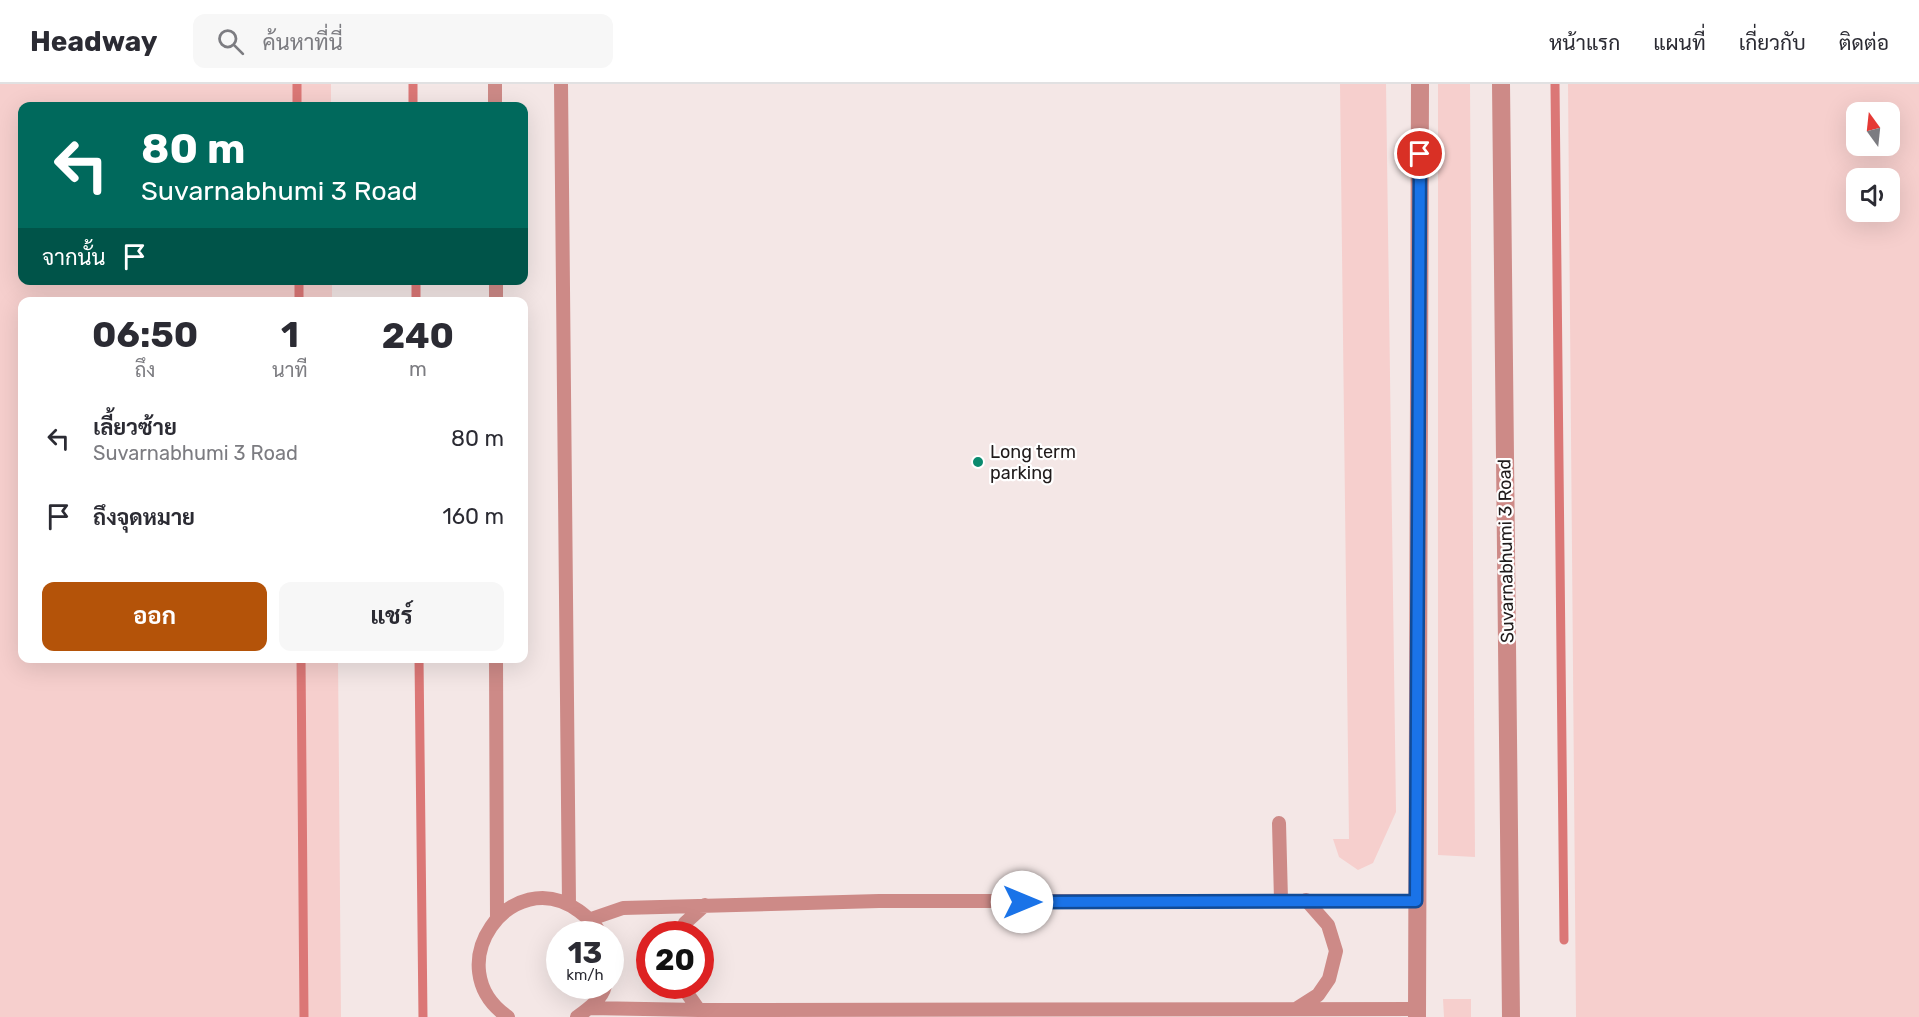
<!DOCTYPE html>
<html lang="th">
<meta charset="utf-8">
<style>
body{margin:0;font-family:Rubik,Sarabun,sans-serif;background:#f7f7f7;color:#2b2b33;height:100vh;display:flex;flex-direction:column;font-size:22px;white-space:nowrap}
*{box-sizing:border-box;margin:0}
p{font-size:20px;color:#7c7c81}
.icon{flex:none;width:33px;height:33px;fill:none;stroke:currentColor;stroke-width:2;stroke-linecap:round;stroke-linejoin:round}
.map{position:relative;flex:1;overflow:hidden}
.panel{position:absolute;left:18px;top:213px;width:510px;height:366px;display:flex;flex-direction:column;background:#fff;border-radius:12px;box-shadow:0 6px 24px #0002}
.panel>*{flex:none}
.top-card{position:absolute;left:18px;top:18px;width:510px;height:183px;border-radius:12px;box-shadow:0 6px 24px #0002;background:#00695c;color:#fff;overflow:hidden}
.needle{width:39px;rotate:345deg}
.tools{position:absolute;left:1846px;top:18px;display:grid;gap:12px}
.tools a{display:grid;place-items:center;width:54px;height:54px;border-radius:12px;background:#fff;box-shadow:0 6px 24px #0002;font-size:30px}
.speed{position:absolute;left:546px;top:837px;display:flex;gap:12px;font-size:30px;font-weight:700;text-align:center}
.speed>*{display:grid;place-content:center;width:78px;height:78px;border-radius:50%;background:#fff;box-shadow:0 6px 24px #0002;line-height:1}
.speed small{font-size:15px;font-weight:400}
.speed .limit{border:9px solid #d22;background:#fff;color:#111}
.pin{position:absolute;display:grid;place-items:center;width:51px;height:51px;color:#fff;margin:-26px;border:3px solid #fff;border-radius:50%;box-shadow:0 2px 6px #0007}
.me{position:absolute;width:66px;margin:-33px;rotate:90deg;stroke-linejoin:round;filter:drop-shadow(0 0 4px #0008)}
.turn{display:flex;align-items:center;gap:21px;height:126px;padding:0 24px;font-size:27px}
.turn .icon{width:78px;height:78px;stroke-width:2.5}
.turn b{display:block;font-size:42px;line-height:51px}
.then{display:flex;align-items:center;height:57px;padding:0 24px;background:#0003;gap:12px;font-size:22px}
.eta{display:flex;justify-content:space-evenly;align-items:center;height:102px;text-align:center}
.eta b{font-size:36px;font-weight:700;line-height:42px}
.button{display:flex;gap:12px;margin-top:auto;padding:12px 24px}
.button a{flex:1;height:69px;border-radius:12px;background:#b45309;color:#fff;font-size:24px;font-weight:700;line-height:69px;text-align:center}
.button a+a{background:#f7f7f7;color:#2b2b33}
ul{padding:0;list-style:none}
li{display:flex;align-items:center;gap:18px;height:78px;padding:0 24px}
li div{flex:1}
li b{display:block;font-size:22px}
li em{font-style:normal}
header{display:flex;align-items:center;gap:36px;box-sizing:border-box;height:84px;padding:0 30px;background:#fff;border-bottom:2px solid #e1e1e2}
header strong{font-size:28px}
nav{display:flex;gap:33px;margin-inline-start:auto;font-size:21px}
.search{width:420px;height:54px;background:#f7f7f7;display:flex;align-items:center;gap:15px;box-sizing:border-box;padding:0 21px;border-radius:12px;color:#7c7c81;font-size:22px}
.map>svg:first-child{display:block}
.green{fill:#f6cfcd;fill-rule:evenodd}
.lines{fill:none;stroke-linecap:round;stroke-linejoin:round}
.stream{stroke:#db7776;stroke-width:9}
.lane{stroke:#cd8a87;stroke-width:14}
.street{stroke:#cd8a87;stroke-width:18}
.route-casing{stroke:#114b97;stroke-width:15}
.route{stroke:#1a73e8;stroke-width:10}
.poi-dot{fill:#0a8a6e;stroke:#fff;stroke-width:2}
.labels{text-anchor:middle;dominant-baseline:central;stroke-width:4.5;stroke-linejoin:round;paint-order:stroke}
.poi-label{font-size:18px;fill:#201b1b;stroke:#fff;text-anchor:start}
.street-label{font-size:18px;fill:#201b1b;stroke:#fff}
</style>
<header>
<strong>Headway</strong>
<div class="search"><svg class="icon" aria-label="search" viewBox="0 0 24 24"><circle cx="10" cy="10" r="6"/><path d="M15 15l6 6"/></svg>ค้นหาที่นี่</div>
<nav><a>หน้าแรก</a><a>แผนที่</a><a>เกี่ยวกับ</a><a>ติดต่อ</a></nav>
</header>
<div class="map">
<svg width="1919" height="933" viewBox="0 0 1919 933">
<rect width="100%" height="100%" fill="#f4e7e6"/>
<!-- green -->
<path class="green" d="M0 0H331V22H22V196L332 197V217L22 218V574L338 575 341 933H0Z
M1340 0H1386L1396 728 1373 779 1358 786 1339 773 1333 755H1349Z
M1438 0H1470L1475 773 1438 771Z
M1568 0H1919V933H1576ZM1890 28V62H1857V28ZM1890 94V128H1857V94Z
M1443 915H1471V933H1444Z"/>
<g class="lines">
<!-- stream -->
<path class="stream" d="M297 0V22
M413 0V22
M1555 0 1564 856
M299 196V218
M416 196V218
M301 574 304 933
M419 574 423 933"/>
<!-- lane -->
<path class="lane" d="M495 0V22
M561 0 569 820
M496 196V218
M496 574 497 834
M1279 739 1281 816
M591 835 623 824 879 817H1417
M681 850 685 839 705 821
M682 902 699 926
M590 924 699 926 1417 925
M1296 925 1318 911 1329 895 1336 867 1328 841 1306 816
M508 933C436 884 511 777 579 827 588 834 596 840 600 850
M577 933C588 925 602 915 605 902"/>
<!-- street -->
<path class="street" d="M1501 0 1511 933
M1417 933 1420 0"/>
</g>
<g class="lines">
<!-- route casing -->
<g class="route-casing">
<path id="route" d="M1022 818 1416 817 1420 70"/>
</g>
<!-- route -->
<use href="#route" class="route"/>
</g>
<!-- markers -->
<circle class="poi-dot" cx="978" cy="378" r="6"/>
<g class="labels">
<!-- poi labels -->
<g class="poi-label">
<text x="990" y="368">Long term<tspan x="990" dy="21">parking</tspan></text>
</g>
<!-- street labels -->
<g class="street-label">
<text transform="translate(1506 467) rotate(-91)">Suvarnabhumi 3 Road</text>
</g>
</g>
</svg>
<div class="tools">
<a><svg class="needle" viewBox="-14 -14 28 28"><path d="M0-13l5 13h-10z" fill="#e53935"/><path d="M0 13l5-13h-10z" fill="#7c7c81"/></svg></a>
<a><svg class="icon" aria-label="sound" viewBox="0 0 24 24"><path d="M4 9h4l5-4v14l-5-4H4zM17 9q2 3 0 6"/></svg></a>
</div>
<div class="speed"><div>13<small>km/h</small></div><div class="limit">20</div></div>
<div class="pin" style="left:1420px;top:70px;background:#d93025"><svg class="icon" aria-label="arrive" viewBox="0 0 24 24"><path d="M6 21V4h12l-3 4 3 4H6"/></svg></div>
<svg class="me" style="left:1022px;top:818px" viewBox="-20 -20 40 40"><circle r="19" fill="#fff"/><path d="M0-13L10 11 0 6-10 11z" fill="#1a73e8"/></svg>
<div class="top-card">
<div class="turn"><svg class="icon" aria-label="left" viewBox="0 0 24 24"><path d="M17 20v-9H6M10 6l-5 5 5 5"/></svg><div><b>80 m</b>Suvarnabhumi 3 Road</div></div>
<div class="then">จากนั้น<svg class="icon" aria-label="arrive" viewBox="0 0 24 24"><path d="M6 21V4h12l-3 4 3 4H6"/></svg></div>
</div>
<section class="panel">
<div class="eta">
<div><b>06:50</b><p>ถึง</p></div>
<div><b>1</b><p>นาที</p></div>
<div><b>240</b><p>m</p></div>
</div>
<ul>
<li><svg class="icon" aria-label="left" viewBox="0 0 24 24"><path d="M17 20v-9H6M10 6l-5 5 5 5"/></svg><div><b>เลี้ยวซ้าย</b><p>Suvarnabhumi 3 Road</p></div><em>80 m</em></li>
<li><svg class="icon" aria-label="arrive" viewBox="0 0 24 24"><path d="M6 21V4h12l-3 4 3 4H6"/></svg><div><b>ถึงจุดหมาย</b></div><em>160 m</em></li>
</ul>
<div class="button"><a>ออก</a><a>แชร์</a></div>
</section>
</div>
